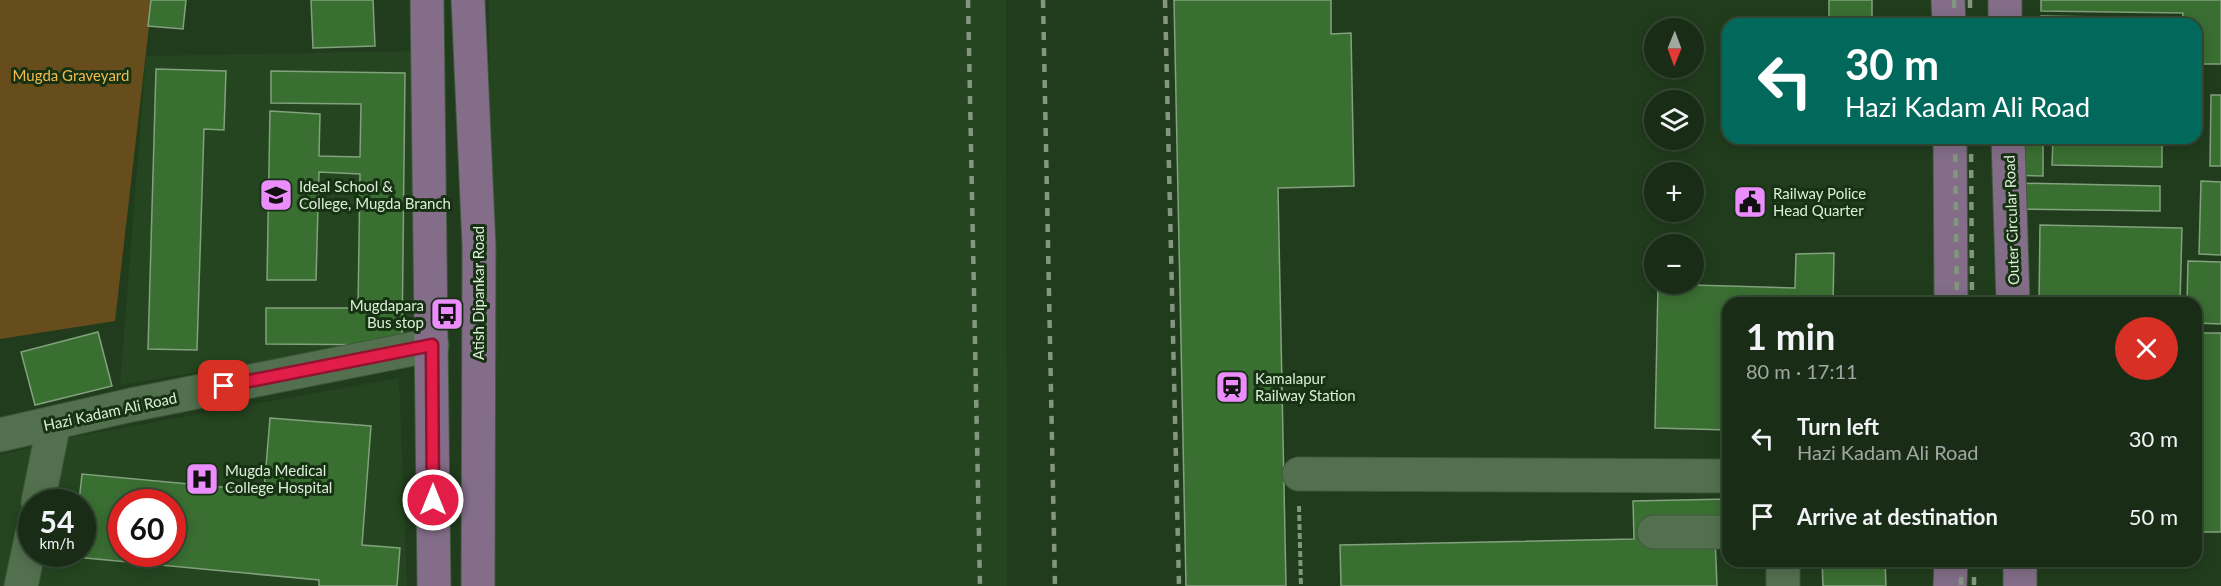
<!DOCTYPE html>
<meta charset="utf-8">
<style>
body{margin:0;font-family:Lato,sans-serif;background:#263923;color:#f1f3f6;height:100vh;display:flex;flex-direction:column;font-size:22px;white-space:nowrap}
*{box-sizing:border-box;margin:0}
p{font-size:20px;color:#9fa8a1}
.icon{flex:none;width:33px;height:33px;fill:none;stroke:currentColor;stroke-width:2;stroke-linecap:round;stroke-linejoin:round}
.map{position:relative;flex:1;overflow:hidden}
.drawer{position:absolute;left:1722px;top:297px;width:480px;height:270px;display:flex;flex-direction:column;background:#192d16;border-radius:18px;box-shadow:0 3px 15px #0003,0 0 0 2px #374935}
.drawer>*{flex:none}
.guide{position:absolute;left:1722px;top:18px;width:480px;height:126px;border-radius:18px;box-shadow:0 3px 15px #0003,0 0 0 2px #374935;background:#00695c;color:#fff;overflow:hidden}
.needle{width:39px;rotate:181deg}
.fabs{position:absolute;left:1644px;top:18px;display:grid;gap:12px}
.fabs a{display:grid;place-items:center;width:60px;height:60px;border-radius:50%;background:#192d16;box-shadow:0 3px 15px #0003,0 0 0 2px #374935;font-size:30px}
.speed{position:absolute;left:18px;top:489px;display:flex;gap:12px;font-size:30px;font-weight:700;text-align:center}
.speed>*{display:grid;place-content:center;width:78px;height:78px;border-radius:50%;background:#192d16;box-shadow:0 3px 15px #0003,0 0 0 2px #374935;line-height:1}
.speed small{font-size:15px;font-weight:400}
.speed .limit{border:9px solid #d22;background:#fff;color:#111}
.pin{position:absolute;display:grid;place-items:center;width:51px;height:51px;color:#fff;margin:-26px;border-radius:12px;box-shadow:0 3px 9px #0006}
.me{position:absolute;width:66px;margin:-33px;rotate:0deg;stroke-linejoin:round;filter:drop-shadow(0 0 4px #0008)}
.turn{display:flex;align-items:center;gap:21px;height:126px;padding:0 24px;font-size:27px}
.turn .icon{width:78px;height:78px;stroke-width:2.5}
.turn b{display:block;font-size:42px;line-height:51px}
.round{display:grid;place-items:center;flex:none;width:63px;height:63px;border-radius:32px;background:#263923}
.overview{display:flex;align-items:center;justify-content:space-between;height:102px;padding:0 24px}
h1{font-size:36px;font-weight:700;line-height:45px}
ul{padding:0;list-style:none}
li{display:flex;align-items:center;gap:18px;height:78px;padding:0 24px}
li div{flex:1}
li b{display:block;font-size:22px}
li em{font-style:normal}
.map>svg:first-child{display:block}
.built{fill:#24451f;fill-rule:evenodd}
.green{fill:#664d1b}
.building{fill:#3a6f32;stroke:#82a17d;stroke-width:1.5;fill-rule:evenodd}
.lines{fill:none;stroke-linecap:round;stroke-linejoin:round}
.minor-casing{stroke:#3f583c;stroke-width:35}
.major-casing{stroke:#3f583c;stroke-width:35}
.path{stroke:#80967d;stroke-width:4;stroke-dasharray:6 3;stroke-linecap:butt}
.minor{stroke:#53704e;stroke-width:33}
.major{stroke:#836d88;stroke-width:33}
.rail{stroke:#82977e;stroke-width:4.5;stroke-dasharray:8 8;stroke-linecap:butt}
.route-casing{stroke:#92132f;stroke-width:15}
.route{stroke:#e11d48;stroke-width:10}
.labels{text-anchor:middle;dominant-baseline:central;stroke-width:6;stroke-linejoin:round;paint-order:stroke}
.park-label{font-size:15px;fill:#f3bb4f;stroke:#173213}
.poi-label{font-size:15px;fill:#dcedd9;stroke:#173213;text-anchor:start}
.street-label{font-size:15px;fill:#dcedd9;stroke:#173213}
</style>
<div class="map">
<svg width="2221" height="586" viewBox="0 0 2221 586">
<rect width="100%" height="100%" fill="#213c1d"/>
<!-- built -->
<path class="built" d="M489 0H1006L1007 586H493Z
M417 51 419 335 120 385 146 56Z
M399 378 407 586H0V455L78 436ZM32 502H82V554H32ZM122 502H172V554H122Z"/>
<!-- green -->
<path class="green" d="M0 0H152L115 321 0 339Z"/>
<!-- building -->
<path class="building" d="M151 0H186L183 29 148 26Z
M311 0H373L375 46 313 48Z
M1174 0H1331V34L1351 33 1354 186 1278 188 1286 586H1186Z
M1829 0H1872V18H1829Z
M2041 0H2221V64H2196V24H2182L2183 13 2041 11Z
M2041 16 2162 18V24H2041Z
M156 69 226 71 224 130 204 129 197 350 148 349Z
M271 71 405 73 402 345 266 344V308H358L360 174 319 172 316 280H267L270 111 320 114 319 156 360 157 361 104 271 103Z
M2211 95H2221V166H2210Z
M2005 138H2043V176L2004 175Z
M2053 138H2162V167L2052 165Z
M2201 181 2221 182V255L2199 254Z
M2014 183 2160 186V211L2013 209Z
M2040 225 2182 228 2180 303H2039Z
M1834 253 1833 303H1728V430L1655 428 1658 284 1795 288 1796 254Z
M2188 261 2221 262V324L2196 323V303H2187Z
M98 332 112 386 35 405 21 352Z
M2196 333H2221V532H2196Z
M270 418 371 426 362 545 400 548 397 586H319V580L75 557V554H82V502H79L82 474 264 491ZM122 502H172V554H122Z
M1728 499V522L1715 536 1717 586H1341L1340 545 1634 539 1633 501Z
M1822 561H1885L1886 586H1823Z"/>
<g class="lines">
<!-- minor casing -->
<g class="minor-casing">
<path id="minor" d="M0 435 131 405 432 345
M1299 474 1728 476
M38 502 54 423
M1654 532H1728
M1783 561V586
M21 586 32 534"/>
</g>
<!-- major casing -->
<g class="major-casing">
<path id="major" d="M427 0 434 586
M468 0 479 246 478 586
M1948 0 1949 24
M2005 0V24
M1950 138 1951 303
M2008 138 2013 303
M2020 561V586
M1950 586 1951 561"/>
</g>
<!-- path -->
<path class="path" d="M1299 506 1301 586"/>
<!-- minor -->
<use href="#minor" class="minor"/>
<!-- major -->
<use href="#major" class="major"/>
<!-- rail -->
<path class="rail" d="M968 0 980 586
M1043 0 1055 586
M1165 0 1179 586
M1954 0 1955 24
M1970 0V24
M1955 138 1957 303
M1971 138 1972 303
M1961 561V586
M1974 561V586"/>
</g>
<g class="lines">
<!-- route casing -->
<g class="route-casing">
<path id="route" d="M224 386 432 345 433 500"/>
</g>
<!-- route -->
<use href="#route" class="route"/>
</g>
<!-- icons -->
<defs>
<g id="school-square" transform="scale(1.725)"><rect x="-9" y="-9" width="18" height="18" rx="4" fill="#eb8dfc" stroke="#173213"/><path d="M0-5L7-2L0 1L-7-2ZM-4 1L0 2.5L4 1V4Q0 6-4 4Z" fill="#111"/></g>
<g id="civic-square" transform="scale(1.725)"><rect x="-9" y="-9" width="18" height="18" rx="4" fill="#eb8dfc" stroke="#173213"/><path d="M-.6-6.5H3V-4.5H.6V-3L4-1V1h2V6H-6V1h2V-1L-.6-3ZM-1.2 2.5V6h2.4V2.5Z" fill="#111"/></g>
<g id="bus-square" transform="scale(1.725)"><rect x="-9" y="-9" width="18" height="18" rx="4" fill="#eb8dfc" stroke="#173213"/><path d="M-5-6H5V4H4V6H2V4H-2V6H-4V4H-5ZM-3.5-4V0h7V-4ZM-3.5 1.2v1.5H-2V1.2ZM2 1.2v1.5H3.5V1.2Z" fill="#111"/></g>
<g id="station-square" transform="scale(1.725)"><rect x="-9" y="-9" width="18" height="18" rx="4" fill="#eb8dfc" stroke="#173213"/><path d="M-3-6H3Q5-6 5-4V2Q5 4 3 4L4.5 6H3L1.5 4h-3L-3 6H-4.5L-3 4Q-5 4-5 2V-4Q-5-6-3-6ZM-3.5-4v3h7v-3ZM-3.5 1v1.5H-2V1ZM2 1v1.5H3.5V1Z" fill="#111"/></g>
<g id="hospital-square" transform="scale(1.725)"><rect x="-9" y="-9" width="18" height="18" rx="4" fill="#eb8dfc" stroke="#173213"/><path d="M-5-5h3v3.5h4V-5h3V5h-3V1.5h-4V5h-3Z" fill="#111"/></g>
</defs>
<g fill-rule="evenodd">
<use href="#school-square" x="276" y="195"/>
<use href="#civic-square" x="1750" y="202"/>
<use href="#bus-square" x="447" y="314"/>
<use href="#station-square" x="1232" y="387"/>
<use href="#hospital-square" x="202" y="479"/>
</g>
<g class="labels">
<!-- park labels -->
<g class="park-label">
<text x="71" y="75">Mugda Graveyard</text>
</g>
<!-- poi labels -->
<g class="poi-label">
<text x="299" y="186">Ideal School &amp;<tspan x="299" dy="17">College, Mugda Branch</tspan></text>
<text x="1773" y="193">Railway Police<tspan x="1773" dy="17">Head Quarter</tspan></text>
<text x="424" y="305" text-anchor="end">Mugdapara<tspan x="424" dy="17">Bus stop</tspan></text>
<text x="1255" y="378">Kamalapur<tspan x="1255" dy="17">Railway Station</tspan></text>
<text x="225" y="470">Mugda Medical<tspan x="225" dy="17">College Hospital</tspan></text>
</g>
<!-- street labels -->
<g class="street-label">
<text transform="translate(2011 220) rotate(-92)">Outer Circular Road</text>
<text transform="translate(478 293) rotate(-90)">Atish Dipankar Road</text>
<text transform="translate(110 411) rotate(-12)">Hazi Kadam Ali Road</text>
</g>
</g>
</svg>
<div class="fabs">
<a><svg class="needle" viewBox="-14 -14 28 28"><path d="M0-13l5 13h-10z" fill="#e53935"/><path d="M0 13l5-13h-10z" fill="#9fa8a1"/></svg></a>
<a><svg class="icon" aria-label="layers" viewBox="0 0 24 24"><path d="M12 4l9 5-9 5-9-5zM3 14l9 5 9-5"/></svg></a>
<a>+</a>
<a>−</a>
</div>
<div class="speed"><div>54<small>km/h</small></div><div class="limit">60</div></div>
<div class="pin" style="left:224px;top:386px;background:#d93025"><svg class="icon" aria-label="arrive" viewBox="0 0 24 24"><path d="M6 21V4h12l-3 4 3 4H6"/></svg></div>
<svg class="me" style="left:433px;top:500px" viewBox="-20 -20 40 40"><circle r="17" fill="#e11d48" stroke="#fff" stroke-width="3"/><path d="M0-11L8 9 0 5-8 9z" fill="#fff"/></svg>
<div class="guide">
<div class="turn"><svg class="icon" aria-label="left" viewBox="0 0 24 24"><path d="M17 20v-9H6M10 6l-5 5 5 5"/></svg><div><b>30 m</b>Hazi Kadam Ali Road</div></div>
</div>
<section class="drawer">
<div class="overview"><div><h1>1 min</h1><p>80 m · 17:11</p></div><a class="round" style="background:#d93025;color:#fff"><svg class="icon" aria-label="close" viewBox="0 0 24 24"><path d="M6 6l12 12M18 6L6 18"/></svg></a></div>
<ul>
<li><svg class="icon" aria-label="left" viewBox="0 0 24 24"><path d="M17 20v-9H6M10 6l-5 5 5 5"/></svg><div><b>Turn left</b><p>Hazi Kadam Ali Road</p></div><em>30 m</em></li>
<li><svg class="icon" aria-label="arrive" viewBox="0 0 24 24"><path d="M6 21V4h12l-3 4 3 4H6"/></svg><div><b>Arrive at destination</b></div><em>50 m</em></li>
</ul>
</section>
</div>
